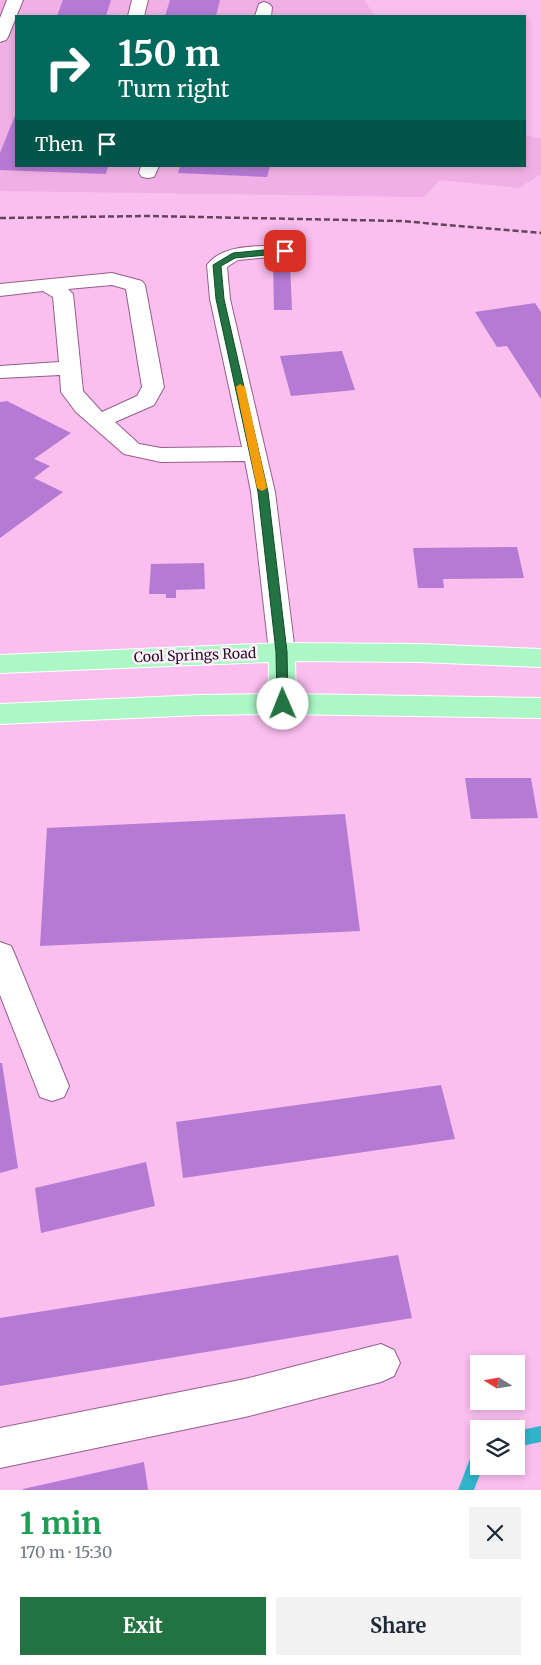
<!DOCTYPE html>
<meta charset="utf-8">
<style>
body{margin:0;font-family:Merriweather,serif;background:#f2f2f3;color:#1f2937;height:100vh;display:flex;flex-direction:column;font-size:19px;white-space:nowrap}
*{box-sizing:border-box;margin:0}
p{font-size:16px;color:#747a83}
.icon{flex:none;width:28px;height:28px;fill:none;stroke:currentColor;stroke-width:2;stroke-linecap:round;stroke-linejoin:round}
.map{position:relative;height:1490px;overflow:hidden}
.sheet{display:flex;flex-direction:column;background:#fff;flex:1}
.sheet>*{flex:none}
.top-card{position:absolute;left:15px;top:15px;width:511px;height:152px;border-radius:0px;box-shadow:0 2px 8px #0003;background:#00695c;color:#fff;overflow:hidden}
.needle{width:32px;rotate:281deg}
.controls{position:absolute;left:470px;top:1355px;display:grid;gap:10px}
.controls a{display:grid;place-items:center;width:55px;height:55px;border-radius:0px;background:#fff;box-shadow:0 2px 8px #0003;font-size:25px}
.pin{position:absolute;display:grid;place-items:center;width:42px;height:42px;color:#fff;margin:-21px;border-radius:10px;box-shadow:0 2px 8px #0006}
.me{position:absolute;width:55px;margin:-28px;rotate:359deg;stroke-linejoin:round;filter:drop-shadow(0 0 4px #0008)}
.turn{display:flex;align-items:center;gap:18px;height:105px;padding:0 20px;font-size:22px}
.turn .icon{width:65px;height:65px;stroke-width:2.5}
.turn b{display:block;font-size:35px;line-height:42px}
.then{display:flex;align-items:center;height:48px;padding:0 20px;background:#0003;gap:10px;font-size:19px}
.round{display:grid;place-items:center;flex:none;width:52px;height:52px;border-radius:0px;background:#f2f2f3}
.head{display:flex;align-items:center;justify-content:space-between;height:85px;padding:0 20px}
h1{font-size:30px;font-weight:700;line-height:38px;color:#1e9e55}
.action{display:flex;gap:10px;margin-top:auto;padding:10px 20px}
.action a{flex:1;height:58px;border-radius:0px;background:#227242;color:#fff;font-size:20px;font-weight:700;line-height:58px;text-align:center}
.action a+a{background:#f2f2f3;color:#1f2937}
.map>svg:first-child{display:block}
.built{fill:#f1b0e5}
.lines{fill:none;stroke-linecap:round;stroke-linejoin:round}
.stream{fill:#30b4cc;fill-rule:evenodd}
.building{fill:#b57ad4}
.minor-casing{stroke:#945f8b;stroke-width:2}
.major-casing{stroke:#fff;stroke-width:2}
.minor{fill:#fff;fill-rule:evenodd}
.major{fill:#abf7c6;fill-rule:evenodd}
.rail{stroke:#64445f;stroke-width:2.5;stroke-dasharray:6 3;stroke-linecap:butt}
.route{fill:#227242;stroke:#164a2b}
.slow{fill:#f59e0b}
.labels{text-anchor:middle;dominant-baseline:central;stroke-width:5;stroke-linejoin:round;paint-order:stroke}
.street-label{font-size:14px;fill:#271224;stroke:#fef1fb}
</style>
<div class="map">
<svg width="541" height="1490" viewBox="0 0 541 1490">
<rect width="100%" height="100%" fill="#fabeef"/>
<!-- built -->
<path class="built" d="M0 0H364L375 16H16V166H525V135L541 138V174L519 188 440 180 424 197 0 191Z"/>
<g class="lines">
<!-- stream -->
<path class="stream" d="M541 1426V1442L516 1447V1431Z
M479 1449V1466H483L474 1490H458L473 1451Z"/>
</g>
<!-- building -->
<path class="building" d="M63 0H111L106 16H57Z
M170 0H220L216 16H165Z
M16 113V166H108L106 174 0 170V153Z
M180 166H270L267 177 178 173Z
M273 264H290L292 310H274Z
M535 303 541 312V399L507 346 497 347 475 312Z
M342 351 355 390 291 396 280 356Z
M7 401 71 433 34 459 50 466 34 478 63 492 0 538V402Z
M517 547 524 578 443 579 444 588H418L413 548Z
M204 563 205 589 176 590V598H166V594H149L151 564Z
M465 778H531L538 818 471 819Z
M345 814 360 931 40 946 47 828Z
M0 1063H2L18 1168 0 1173Z
M441 1085 455 1139 183 1178 176 1122Z
M146 1162 155 1206 41 1233 35 1188Z
M398 1255 412 1318 0 1386V1318Z
M144 1462 148 1490H23V1489Z"/>
<g class="lines">
<!-- minor casing -->
<g class="minor-casing">
<path id="minor" d="M7 0H23L8 37 6 40 0 42V18Z
M132 0H148L144 16H128Z
M264 2 269 4 272 7 271 16H255L259 4Z
M141 166H159L154 177 148 178 142 177 139 173Z
M285 245 292 247 295 251 292 255 238 260 227 267 230 299 275 492 295 652 291 658 282 661 273 658 269 652 251 492 245 461 161 462 124 454 76 412 61 392 60 375 0 378V366L59 362 53 297 43 291 0 296V284L112 273 142 281 145 285 164 387 154 405 115 422 139 444 161 448 242 447 210 299 207 265C223 243 261 247 285 245ZM112 285 126 289 142 387 137 396 102 412 83 391 73 294 68 289Z
M0 942 11 946 15 955 69 1086 64 1097 52 1101 40 1097 0 995Z
M381 1344 394 1350 400 1363 394 1376 381 1382 245 1417 0 1468V1428L245 1379Z"/>
</g>
<!-- major casing -->
<g class="major-casing">
<path id="major" d="M282 643 420 644 541 649V667L420 662 295 661 296 694 541 698V718L283 714 200 715 0 724V704L200 695 269 694V662L0 673V655Z"/>
</g>
<!-- minor -->
<use href="#minor" class="minor"/>
<!-- major -->
<use href="#major" class="major"/>
<!-- rail -->
<path class="rail" d="M0 218 147 216 401 221 541 233"/>
</g>
<!-- route -->
<path class="route" d="M285 248 289 251 288 253 235 258 221 266 224 299 268 492 287 652 288 704 283 708 277 704 276 652 258 492 216 299 213 265 233 253Z"/>
<!-- slow -->
<path class="slow" d="M240 384 245 387 267 488 262 491 257 488 236 387Z"/>
<g class="labels">
<!-- street labels -->
<g class="street-label">
<text transform="translate(195 655) rotate(-2)">Cool Springs Road</text>
</g>
</g>
</svg>
<div class="controls">
<a><svg class="needle" viewBox="-14 -14 28 28"><path d="M0-13l5 13h-10z" fill="#e53935"/><path d="M0 13l5-13h-10z" fill="#747a83"/></svg></a>
<a><svg class="icon" aria-label="layers" viewBox="0 0 24 24"><path d="M12 4l9 5-9 5-9-5zM3 14l9 5 9-5"/></svg></a>
</div>
<div class="pin" style="left:285px;top:251px;background:#d93025"><svg class="icon" aria-label="arrive" viewBox="0 0 24 24"><path d="M6 21V4h12l-3 4 3 4H6"/></svg></div>
<svg class="me" style="left:283px;top:704px" viewBox="-20 -20 40 40"><circle r="19" fill="#fff"/><path d="M0-13L10 11 0 6-10 11z" fill="#227242"/></svg>
<div class="top-card">
<div class="turn"><svg class="icon" aria-label="right" viewBox="0 0 24 24"><path d="M7 20v-9h11M14 6l5 5-5 5"/></svg><div><b>150 m</b>Turn right</div></div>
<div class="then">Then<svg class="icon" aria-label="arrive" viewBox="0 0 24 24"><path d="M6 21V4h12l-3 4 3 4H6"/></svg></div>
</div>
</div>
<section class="sheet">
<div class="head"><div><h1>1 min</h1><p>170 m · 15:30</p></div><a class="round"><svg class="icon" aria-label="close" viewBox="0 0 24 24"><path d="M6 6l12 12M18 6L6 18"/></svg></a></div>
<div class="action"><a>Exit</a><a>Share</a></div>
</section>
